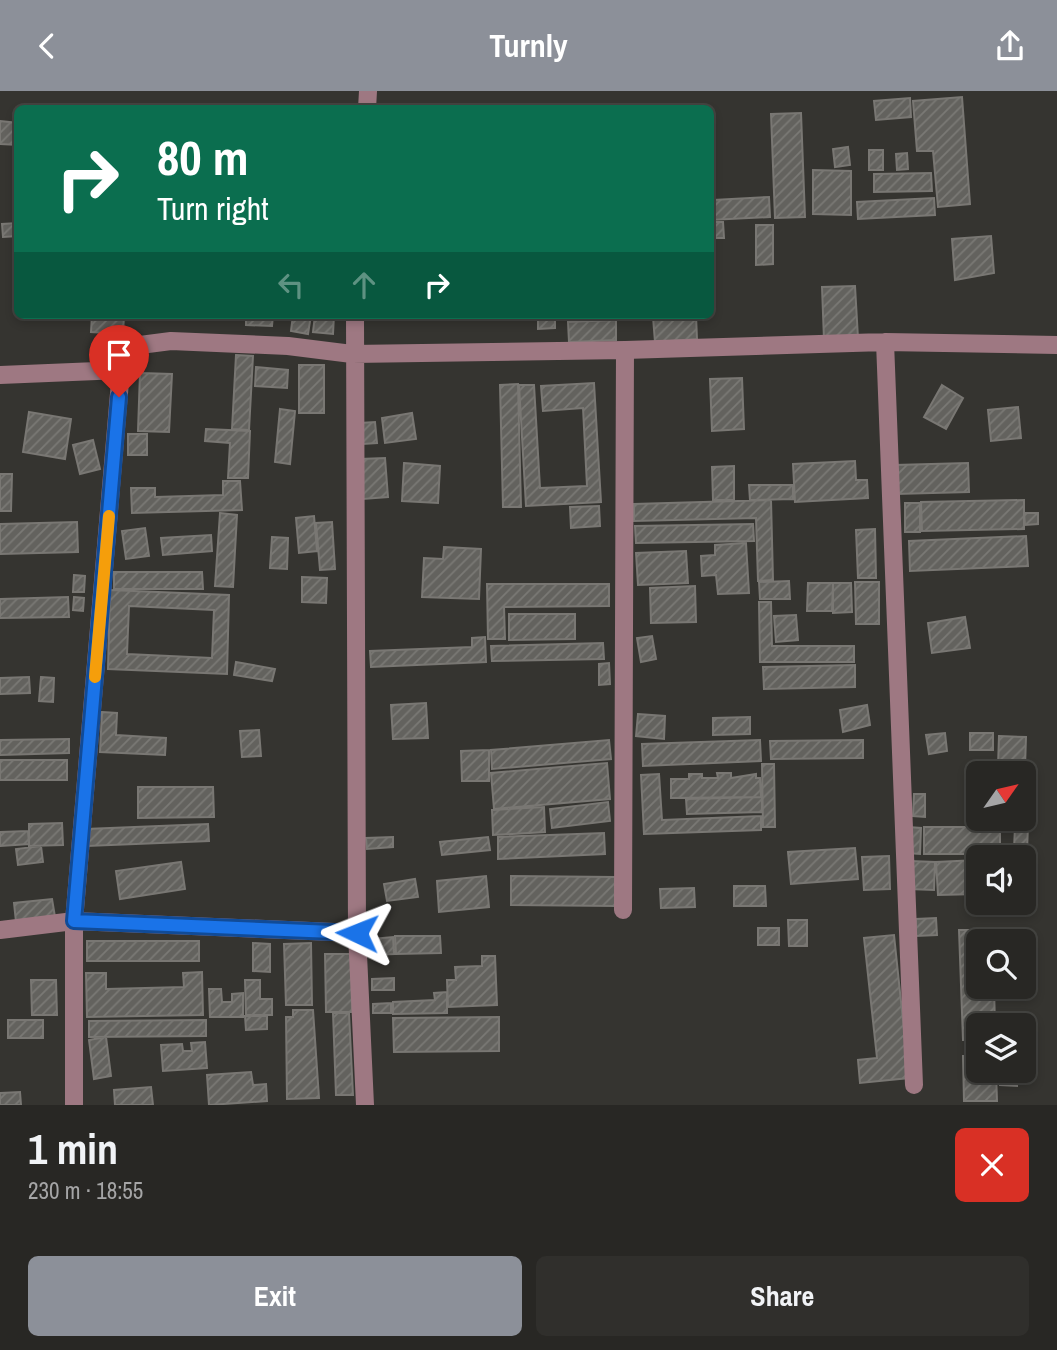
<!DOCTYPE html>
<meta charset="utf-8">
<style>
body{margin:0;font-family:"Archivo Narrow",sans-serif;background:#302f2c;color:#f1f3f6;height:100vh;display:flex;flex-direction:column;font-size:26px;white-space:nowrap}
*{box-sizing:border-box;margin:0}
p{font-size:23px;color:#a5a5a6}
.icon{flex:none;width:38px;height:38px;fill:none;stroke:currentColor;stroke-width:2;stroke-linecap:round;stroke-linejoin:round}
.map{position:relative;height:1014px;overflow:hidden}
.panel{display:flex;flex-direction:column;background:#282724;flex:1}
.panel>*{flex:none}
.guide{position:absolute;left:14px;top:14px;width:700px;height:214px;border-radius:10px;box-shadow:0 4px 10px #0003,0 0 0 2px #444441;background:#0b6e4f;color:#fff;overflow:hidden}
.needle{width:46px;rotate:56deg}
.tools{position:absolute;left:966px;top:670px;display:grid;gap:14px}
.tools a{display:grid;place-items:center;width:70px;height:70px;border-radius:10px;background:#282724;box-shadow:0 4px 10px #0003,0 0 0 2px #444441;font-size:35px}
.pin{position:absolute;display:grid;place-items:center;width:60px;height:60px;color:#fff;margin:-72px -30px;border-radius:50% 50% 50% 0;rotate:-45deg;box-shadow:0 0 7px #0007}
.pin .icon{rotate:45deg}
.me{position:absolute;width:77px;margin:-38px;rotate:272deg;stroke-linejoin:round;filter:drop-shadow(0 0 5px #0008)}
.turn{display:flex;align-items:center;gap:24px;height:147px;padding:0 28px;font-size:32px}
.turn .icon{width:91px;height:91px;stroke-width:2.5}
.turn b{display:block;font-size:49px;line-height:60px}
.lanes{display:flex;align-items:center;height:66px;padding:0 28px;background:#0003;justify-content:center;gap:35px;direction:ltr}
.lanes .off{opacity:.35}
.round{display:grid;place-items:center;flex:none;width:74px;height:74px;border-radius:10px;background:#302f2c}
.overview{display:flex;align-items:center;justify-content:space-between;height:119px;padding:0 28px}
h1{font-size:42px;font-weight:700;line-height:52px}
.cta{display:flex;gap:14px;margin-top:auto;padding:14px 28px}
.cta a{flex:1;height:80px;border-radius:10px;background:#8c9099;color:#fff;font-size:28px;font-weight:700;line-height:80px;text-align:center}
.cta a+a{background:#302f2c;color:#f1f3f6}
header{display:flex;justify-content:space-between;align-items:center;height:91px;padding:0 28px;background:#8c9099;color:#fff;font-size:32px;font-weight:700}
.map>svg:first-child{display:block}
.building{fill:url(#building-hatch);stroke:#797773;stroke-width:2;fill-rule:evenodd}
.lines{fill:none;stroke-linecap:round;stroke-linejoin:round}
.minor{stroke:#9e7882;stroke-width:18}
.route-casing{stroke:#114b97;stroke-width:18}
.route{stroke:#1a73e8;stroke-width:12}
.slow{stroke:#f59e0b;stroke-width:12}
</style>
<header><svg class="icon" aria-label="back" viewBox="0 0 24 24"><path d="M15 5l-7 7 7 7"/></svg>Turnly<svg class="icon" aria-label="share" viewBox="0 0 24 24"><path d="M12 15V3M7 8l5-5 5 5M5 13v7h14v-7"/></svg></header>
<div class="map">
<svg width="1057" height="1014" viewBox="0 0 1057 1014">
<defs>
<pattern id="building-hatch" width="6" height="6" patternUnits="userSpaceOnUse" patternTransform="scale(1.75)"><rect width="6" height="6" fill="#63625e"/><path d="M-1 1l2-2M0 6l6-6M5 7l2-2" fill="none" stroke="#7a7975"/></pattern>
</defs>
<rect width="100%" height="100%" fill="#353430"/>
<!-- building -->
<path class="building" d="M962 6 970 113 938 116 933 60H917L913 10Z
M910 7 911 26 876 29 874 10Z
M801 22 805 126 775 127 771 23Z
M0 30 18 32V54L0 53Z
M848 56 850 74 835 76 833 58Z
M869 59H883V79H869Z
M907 62 908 78 897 79 896 63Z
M710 76 713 109 769 106 770 126 710 129Z
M813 79 851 80V124L813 123Z
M931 82 932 100 874 101V83Z
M934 107 935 124 858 128 857 111Z
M710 131H723L724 147H710Z
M18 132V145L3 146 2 133Z
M756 134H773V173L756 174Z
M991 145 994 182 955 189 952 148Z
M855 195 858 247 824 249 822 196Z
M92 224H124L123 243 91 241Z
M246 224H273L272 235 246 234Z
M293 224H311L308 243 291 240Z
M315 224H334L333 243 313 241Z
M538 224H555V237L538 238Z
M599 224H630V228H599Z
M696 224 697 248 655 251 653 226Z
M616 229V249L569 251 568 231Z
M236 264 253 265 249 339 232 338Z
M299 274H324V322H299Z
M256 276 288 279 287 297 255 295Z
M140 282 172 283 169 341 138 340Z
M742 287 744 338 712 340 710 288Z
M594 292 601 411 526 415 519 294H534L540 397 587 395 583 317 543 320 541 295Z
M518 293 521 416H503L500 294Z
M942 294 963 307 946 338 924 326Z
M1018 316 1021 347 991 350 988 319Z
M280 318 295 320 290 373 275 371Z
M29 321 71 328 65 368 23 361Z
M412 322 416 348 385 352 382 327Z
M375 331 377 352 363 353 360 332Z
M206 338 250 340 248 387H228L230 352 205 350Z
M128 343H147V364H128Z
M93 349 100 378 80 383 73 354Z
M385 367 388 406 363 408 360 368Z
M855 370 856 389H867L868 407 795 411 793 373Z
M404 372 440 375 438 412 402 410Z
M968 372 969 401 896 403 895 374Z
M734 375V409H713L712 376Z
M0 383H12L11 420H0Z
M223 390H240L242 419 132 422 131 397H155V406L223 404Z
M749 394H793V408L750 409Z
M771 409 773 489 758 490 756 427 634 430V413Z
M1024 409V438L922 440 921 411Z
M905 412H920V441H905Z
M599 415 600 435 571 437 570 416Z
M220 422 237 424 233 496 215 495Z
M1024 422H1038V433L1025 434Z
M314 425 317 460 299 462 296 427Z
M77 431 78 461 0 463V433Z
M332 431 335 478 320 479 316 432Z
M753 433 754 450 636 452 635 435Z
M145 437 149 465 126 468 122 440Z
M875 438 876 487H858L856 439Z
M211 444 212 460 163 464 161 447Z
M1026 445 1028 475 910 480 909 450Z
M272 446 288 447 287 478 270 477Z
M746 452 749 502 718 503 716 484 702 485 701 465 715 464V454Z
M444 456 481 458 479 508 422 506 424 467 443 468Z
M686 460 688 492 638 494 636 462Z
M114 481H202L203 498H114Z
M74 484 85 485 84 501H73Z
M302 486 327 487 326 512 302 511Z
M789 490 790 508H760L759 491Z
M855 491H879V533H856Z
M808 492H833L832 520H807Z
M833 492H851L852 521 833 522Z
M487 493H609V515L504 516 505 548H488Z
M695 495 696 531 651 532 650 497Z
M110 499 229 504 227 583 108 578ZM129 515 214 519 212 567 127 563Z
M68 506 69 526 0 527V508Z
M74 506 84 507 83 520 73 519Z
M759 511H771L772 555H854V571H760Z
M509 523H575V548L509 549Z
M796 524 798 549 776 551 774 525Z
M965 526 970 557 932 562 928 532Z
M652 545 656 568 641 571 637 547Z
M485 546 486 571 371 576 370 560 472 556V547Z
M603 552 604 568 492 570 491 555Z
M236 571 275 578 272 590 234 584Z
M609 572 610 593 599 594V573Z
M855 574V596L764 598 763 576Z
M29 586 30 602 0 603V587Z
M41 586 54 587 53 611 39 610Z
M426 612 428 647 393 648 391 614Z
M867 614 870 634 843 641 840 619Z
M102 621 117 622 116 644 166 647 165 664 100 661Z
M638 623 665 625 664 648 636 645Z
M750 626V643L713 644V627Z
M259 639 261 665 242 666 240 640Z
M945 642 947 660 929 663 926 644Z
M970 642H993V659H970Z
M999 645 1026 646 1025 676 998 675Z
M69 648V662L0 664V649Z
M609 649 611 668 492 678 491 659Z
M760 649 761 670 643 675 642 653Z
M863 649V667L771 668 770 650Z
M489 659V690H462L461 660Z
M0 669H67V689H0Z
M607 672 610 708 494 718 491 682Z
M762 673H774L775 736H763Z
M717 682H731V687L756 683V687H760L761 706 671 707V688H689V683H702V687H718Z
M659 683 662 729 761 725V739L644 743 641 684Z
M1026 691 1034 721 1024 724V692Z
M138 696H213L214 726 138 727Z
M971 700 978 701V727H971Z
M914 703H925V726L913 725Z
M762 706V721L687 723 686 708Z
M608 711 610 730 552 737 550 718Z
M544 716 545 741 493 744 492 719Z
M62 732 63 754 29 755V733Z
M208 733 209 750 87 755 86 738Z
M1015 735H1028L1027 760 1014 759Z
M908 736 921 737 920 763 907 762Z
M924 736H1000V763H924Z
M28 740 29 753 0 755V741Z
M604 742 605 763 498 768V746Z
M393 746V756L367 758 366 747Z
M488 746 490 759 442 764 440 751Z
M41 755 43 771 18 774 16 758Z
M855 757 858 788 791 793 788 761Z
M889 765 890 798 864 799 862 766Z
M1024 767H1031L1033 801H1024Z
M978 769V803L938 804 936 771Z
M910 770 935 771 934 799 909 798Z
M181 771 185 798 120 808 116 780Z
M486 785 489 816 439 821 437 790Z
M511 785 615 786V815L511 814Z
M415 788 418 806 387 810 384 793Z
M734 795H765L766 815H734Z
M694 797 695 816 661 817 660 798Z
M52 808 55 826 16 831 14 812Z
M936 827 937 844 916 845V828Z
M788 829H807V855H789Z
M758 837H779V854H758Z
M959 839H992V850H978V896H994L995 934H978V949H963Z
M894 844 909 987 860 992 858 969 877 967 864 847Z
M395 845H440L441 862 396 863Z
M393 846 394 863 372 864V848Z
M87 850H199V870H87Z
M253 852 270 853V881L253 880Z
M311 852 312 914H286L284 853Z
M325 863H351L352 921H326Z
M482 865H495L497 914 448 916 447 889H456L455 876 482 875Z
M202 881 203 924 87 926 86 882H106V898L184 896 183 882Z
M394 887V899H372V888Z
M31 889H56L57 924H32Z
M245 889H260V908H272V924H246Z
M209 898H221L222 911H232V903L243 902V926H210Z
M447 901V922L393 923V911L435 909 434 902Z
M391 912V922H373V913Z
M293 919H313L319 1007 287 1008 286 926H293Z
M333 922H349L353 1004H336Z
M245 925H267V938L246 939Z
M499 926V960L394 961 393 927Z
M8 929H43V947H8Z
M206 929V945L89 946V930Z
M106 946 111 985 94 988 89 949Z
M205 951 207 977 163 980 161 954 182 953 183 960H192L191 952Z
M963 965H978V980H996L997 1010H964Z
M1000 980H1017V995L1000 994Z
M251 981 253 994 266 993 267 1010 209 1014 207 984Z
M151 996 153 1014H115L114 999Z
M20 1001 21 1014H0V1002Z"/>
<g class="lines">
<!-- minor -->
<path class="minor" d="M367 18 368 0
M355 224 357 842 365 1014
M885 251 914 994
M0 284 121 279 123 263 140 254 171 250 288 255 352 263 625 259 885 251 1057 254
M623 819 625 259
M0 839 74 830 357 842
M74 1014V830L121 279"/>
</g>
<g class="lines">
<!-- route casing -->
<g class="route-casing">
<path id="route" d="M119 306 74 830 357 842"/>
</g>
<!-- route -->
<use href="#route" class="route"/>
<!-- slow -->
<path class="slow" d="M95 586 109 425"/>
</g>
</svg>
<div class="tools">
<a><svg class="needle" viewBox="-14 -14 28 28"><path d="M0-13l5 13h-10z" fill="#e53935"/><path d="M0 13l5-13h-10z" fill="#a5a5a6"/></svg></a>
<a><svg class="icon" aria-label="sound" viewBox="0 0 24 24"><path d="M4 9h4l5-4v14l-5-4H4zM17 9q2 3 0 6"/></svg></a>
<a><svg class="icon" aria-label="search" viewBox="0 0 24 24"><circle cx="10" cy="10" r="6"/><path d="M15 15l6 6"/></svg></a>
<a><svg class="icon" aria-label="layers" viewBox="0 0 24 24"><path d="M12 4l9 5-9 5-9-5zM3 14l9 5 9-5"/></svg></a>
</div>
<div class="pin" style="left:119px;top:306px;background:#d93025"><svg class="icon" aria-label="arrive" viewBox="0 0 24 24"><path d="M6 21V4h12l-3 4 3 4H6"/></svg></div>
<svg class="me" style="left:357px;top:842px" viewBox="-20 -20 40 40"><path d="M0-17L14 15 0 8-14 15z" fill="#1a73e8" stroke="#fff" stroke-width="4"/></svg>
<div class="guide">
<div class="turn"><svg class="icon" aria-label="right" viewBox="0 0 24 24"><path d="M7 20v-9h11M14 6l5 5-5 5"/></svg><div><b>80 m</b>Turn right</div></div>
<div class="lanes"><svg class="icon off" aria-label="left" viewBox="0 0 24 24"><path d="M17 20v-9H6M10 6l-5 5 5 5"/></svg><svg class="icon off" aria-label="ahead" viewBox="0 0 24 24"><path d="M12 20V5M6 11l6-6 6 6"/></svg><svg class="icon" aria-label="right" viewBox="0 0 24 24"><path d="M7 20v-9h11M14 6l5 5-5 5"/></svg></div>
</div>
</div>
<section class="panel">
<div class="overview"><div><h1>1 min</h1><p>230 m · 18:55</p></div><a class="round" style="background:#d93025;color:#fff"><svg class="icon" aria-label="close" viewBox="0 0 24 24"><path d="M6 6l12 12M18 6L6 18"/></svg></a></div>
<div class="cta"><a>Exit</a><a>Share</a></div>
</section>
